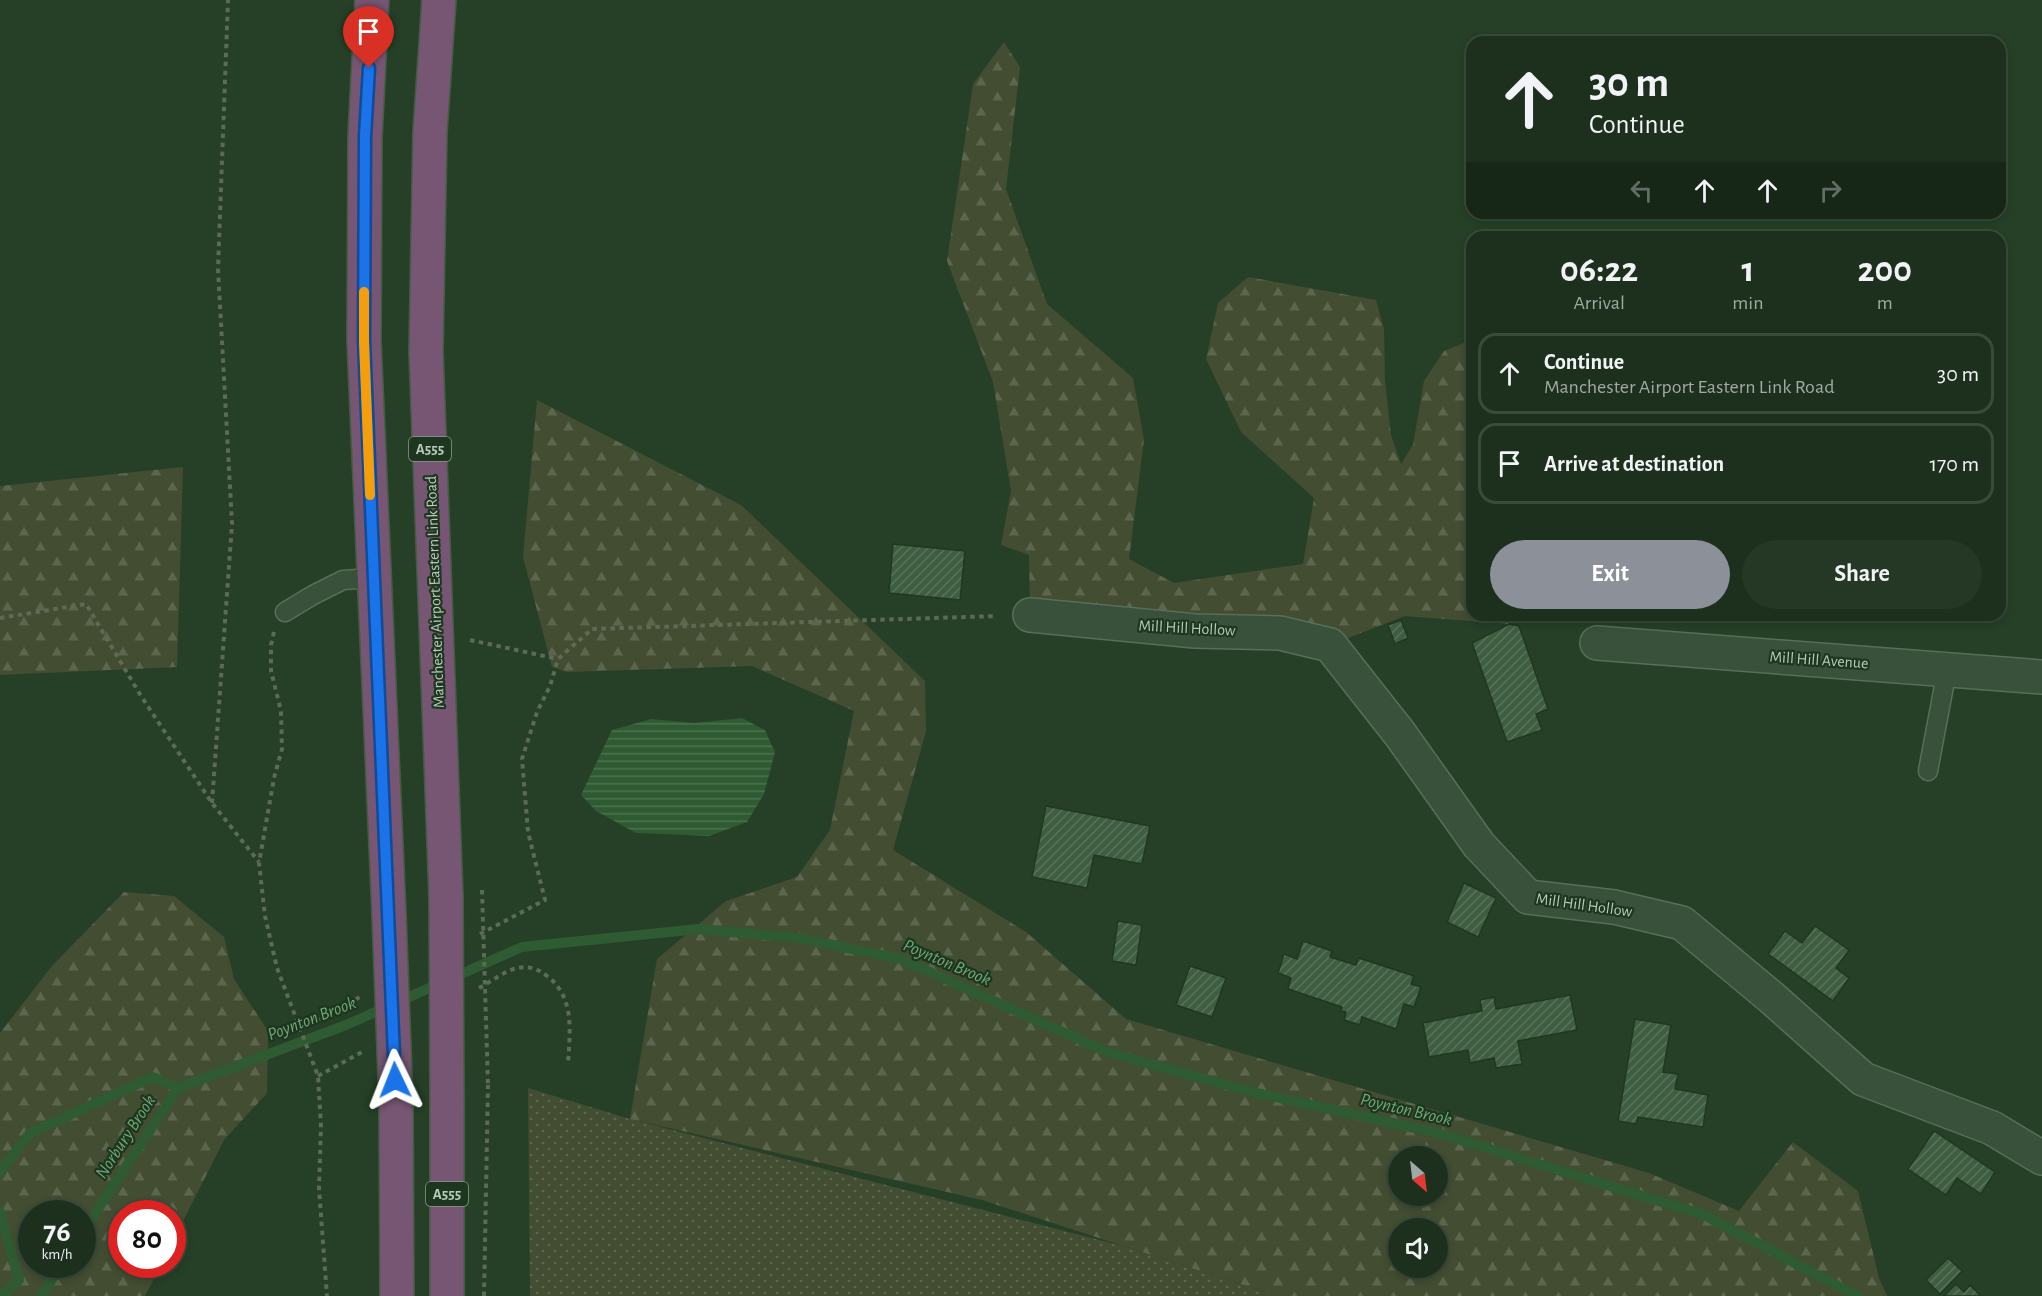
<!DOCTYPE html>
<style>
body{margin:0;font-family:"Alegreya Sans",sans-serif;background:#253826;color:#f1f3f6;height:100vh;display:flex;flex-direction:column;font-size:22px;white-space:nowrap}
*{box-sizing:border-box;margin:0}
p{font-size:20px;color:#a0a9a4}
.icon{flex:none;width:33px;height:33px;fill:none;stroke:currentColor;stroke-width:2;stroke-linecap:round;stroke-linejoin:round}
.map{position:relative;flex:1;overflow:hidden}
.sheet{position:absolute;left:1466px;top:231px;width:540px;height:390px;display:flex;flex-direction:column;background:#1c301d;border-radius:18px;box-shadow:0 3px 9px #0003,0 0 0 2px #3a4b3b}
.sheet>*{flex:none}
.guide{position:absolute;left:1466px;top:36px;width:540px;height:183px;border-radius:18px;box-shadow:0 3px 9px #0003,0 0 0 2px #3a4b3b;background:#1c301d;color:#f1f3f6;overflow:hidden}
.needle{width:39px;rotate:152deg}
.controls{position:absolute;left:1388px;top:1146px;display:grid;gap:12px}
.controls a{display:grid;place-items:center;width:60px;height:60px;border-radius:50%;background:#1c301d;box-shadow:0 3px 9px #0003,0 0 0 2px #3a4b3b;font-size:30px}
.speed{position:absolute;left:18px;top:1200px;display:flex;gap:12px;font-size:30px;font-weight:700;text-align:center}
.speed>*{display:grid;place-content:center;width:78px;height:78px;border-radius:50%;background:#1c301d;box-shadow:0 3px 9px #0003,0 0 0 2px #3a4b3b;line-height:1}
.speed small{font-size:15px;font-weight:400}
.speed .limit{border:9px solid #d22;background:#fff;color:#111}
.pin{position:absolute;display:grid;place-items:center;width:51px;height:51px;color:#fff;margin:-62px -26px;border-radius:50% 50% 50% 0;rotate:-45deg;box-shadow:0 0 6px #0007}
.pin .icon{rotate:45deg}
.me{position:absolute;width:66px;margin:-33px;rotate:358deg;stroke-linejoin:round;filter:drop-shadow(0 0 4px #0008)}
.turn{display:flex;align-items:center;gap:21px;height:126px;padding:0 24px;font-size:27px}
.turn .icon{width:78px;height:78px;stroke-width:2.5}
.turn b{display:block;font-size:42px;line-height:51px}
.lanes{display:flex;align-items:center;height:57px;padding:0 24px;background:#0003;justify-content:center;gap:30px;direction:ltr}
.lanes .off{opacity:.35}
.eta{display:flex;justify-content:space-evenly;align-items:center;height:102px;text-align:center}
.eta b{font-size:36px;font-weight:600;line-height:42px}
.cta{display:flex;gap:12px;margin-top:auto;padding:12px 24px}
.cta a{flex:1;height:69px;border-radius:36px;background:#8c9099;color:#fff;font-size:24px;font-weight:600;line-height:69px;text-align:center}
.cta a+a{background:#253826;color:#f1f3f6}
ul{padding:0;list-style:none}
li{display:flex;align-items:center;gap:18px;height:81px;margin:0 12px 9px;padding:0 12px;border:3px solid #3a4b3b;border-radius:18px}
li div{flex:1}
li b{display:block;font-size:22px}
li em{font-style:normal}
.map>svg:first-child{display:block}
.grass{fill:url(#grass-dots)}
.forest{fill:url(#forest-firs);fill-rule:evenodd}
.water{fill:url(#water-rules)}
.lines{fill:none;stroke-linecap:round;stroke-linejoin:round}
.stream{stroke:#2f5b32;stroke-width:10}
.building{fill:url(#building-hatch);stroke:#203722;stroke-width:1.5}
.lane-casing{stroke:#576e59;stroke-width:21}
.street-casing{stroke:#576e59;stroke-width:36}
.highway-casing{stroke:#445b46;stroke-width:36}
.path{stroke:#5c6b53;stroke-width:4;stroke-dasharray:4.5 4.5;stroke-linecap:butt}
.lane{stroke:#39503b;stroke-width:18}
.street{stroke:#39503b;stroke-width:33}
.highway{stroke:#765673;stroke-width:33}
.highway-bridge-casing{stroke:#445b46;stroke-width:36;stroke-linecap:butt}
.path-bridge{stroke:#5c6b53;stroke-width:4;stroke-dasharray:4.5 4.5;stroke-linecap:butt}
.highway-bridge{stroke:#765673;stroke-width:33}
.route-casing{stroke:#114b97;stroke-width:15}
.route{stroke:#1a73e8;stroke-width:10}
.slow{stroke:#f59e0b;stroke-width:10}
.labels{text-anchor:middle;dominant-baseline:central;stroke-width:4.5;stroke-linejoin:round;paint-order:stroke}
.shield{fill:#1e3520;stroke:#889e8a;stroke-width:1.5}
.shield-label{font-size:15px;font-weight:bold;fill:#b6cbb8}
.street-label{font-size:16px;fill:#b6cbb8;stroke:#1e3520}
.water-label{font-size:18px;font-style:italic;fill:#6fa973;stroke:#1e3520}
</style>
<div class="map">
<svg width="2042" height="1296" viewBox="0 0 2042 1296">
<defs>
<pattern id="grass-dots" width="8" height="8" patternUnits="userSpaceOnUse" patternTransform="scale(1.5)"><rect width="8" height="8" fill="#434d32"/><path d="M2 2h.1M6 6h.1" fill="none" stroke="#5c654e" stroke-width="1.8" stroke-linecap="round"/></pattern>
<pattern id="forest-firs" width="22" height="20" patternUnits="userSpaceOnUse" patternTransform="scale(1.5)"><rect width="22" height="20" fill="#434d32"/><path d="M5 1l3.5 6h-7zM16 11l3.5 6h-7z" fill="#5c654e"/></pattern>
<pattern id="water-rules" width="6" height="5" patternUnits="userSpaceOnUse" patternTransform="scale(1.5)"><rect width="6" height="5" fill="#2f5b32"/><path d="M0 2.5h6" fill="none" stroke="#4b714e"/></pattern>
<pattern id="building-hatch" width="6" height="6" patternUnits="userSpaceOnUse" patternTransform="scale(1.5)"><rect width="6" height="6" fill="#3f5d41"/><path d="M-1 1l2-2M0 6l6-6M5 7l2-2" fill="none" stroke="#58735a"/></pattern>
</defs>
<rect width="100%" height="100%" fill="#254027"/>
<!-- grass -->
<path class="grass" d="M528 1088 630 1119 1123 1246 1277 1296H530Z"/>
<!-- forest -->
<path class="forest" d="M1004 42 1020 67 1006 189 1047 304 1133 378 1144 440 1129 559 1174 583 1303 564 1314 498 1241 432 1206 359 1218 303 1248 277 1376 300 1384 329 1385 380 1391 435 1401 464 1413 445 1424 381 1444 351 1471 340 1472 615H1509V624L1405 616 1330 645 1030 615 1029 555 1001 545 1011 491 993 382 947 261 973 84Z
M537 400 741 505 925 681 926 731 893 850 1026 932 1126 1019 1649 1173 1739 1211 1793 1142 1858 1191 1879 1278 1887 1296H1277L982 1200 630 1119 657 959 726 901 797 877 830 830 854 711 752 666 567 672 552 667 523 557ZM1398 1156H1437V1196H1398ZM1398 1228H1437V1268H1398Z
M183 467 177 667 0 675V486Z
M124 892 174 896 224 937 234 979 268 1031 267 1093 224 1140 173 1241 172 1214H122V1264L161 1265 145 1296H0V1033L52 966ZM32 1214H82V1264H32Z"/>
<!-- water -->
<path class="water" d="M742 718 765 730 775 752 764 794 747 822 709 836 636 833 596 811 581 795 612 730 651 719 694 723Z"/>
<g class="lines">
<!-- stream -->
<path class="stream" d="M0 1172 30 1133 153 1077 178 1088 346 1025 522 947 698 929 799 938 901 959 1107 1052 1248 1091 1438 1133 1704 1215 1857 1296
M0 1212 19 1280 1 1296
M82 1233 178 1088
M41 1296 62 1264"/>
</g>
<!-- building -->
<path class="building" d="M893 544 965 551 960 600 889 593Z
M1401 620 1408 638 1395 644 1388 625Z
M1509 624 1519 626 1548 709 1536 714 1542 730 1507 742 1472 643Z
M1046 806 1150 826 1142 864 1094 855 1087 888 1032 877Z
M1464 883 1496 898 1478 937 1447 922Z
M1118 921 1142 925 1136 965 1112 961Z
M1815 926 1849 950 1836 968 1849 978 1833 1001 1768 954 1785 931 1802 943Z
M1303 941 1332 951 1330 957 1356 965 1359 958 1414 976 1411 984 1421 987 1414 1007 1404 1004 1396 1029 1362 1017 1360 1025 1344 1020 1346 1012 1341 1011 1342 1007 1288 989 1291 978 1278 973 1284 954 1297 959Z
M1190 966 1226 978 1212 1017 1176 1005Z
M1570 995 1577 1030 1518 1041 1522 1064 1496 1068 1494 1058 1470 1063 1468 1050 1429 1057 1423 1023 1482 1011 1480 1000 1494 997 1496 1009Z
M1635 1019 1671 1025 1663 1072 1678 1074 1675 1089 1708 1095 1703 1127 1638 1117 1636 1124 1618 1121Z
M1934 1131 1995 1172 1981 1194 1957 1178 1946 1195 1908 1169Z
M1948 1258 1962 1271 1940 1294 1926 1280Z
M1956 1284 1964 1292 1970 1285 1981 1296H1944Z"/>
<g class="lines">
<!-- lane casing -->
<g class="lane-casing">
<path id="lane" d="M285 612 313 595 343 580 373 578
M1928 771 1947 670"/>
</g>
<!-- street casing -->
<g class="street-casing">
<path id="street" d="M1030 615 1195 631 1280 633 1330 645 1400 734 1479 845 1528 897 1614 907 1682 923 1772 998 1863 1079 1992 1128 2042 1158
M1597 643 2042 677"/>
</g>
<!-- highway casing -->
<g class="highway-casing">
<path id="highway" d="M372 0 365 137 364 341 389 914
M439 0 430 132 426 351 446 897
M447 1093V1296
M396 1103 397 1296"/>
</g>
<!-- path -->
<path class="path" d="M0 618 86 604 141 696 212 803 259 862
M274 632 271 645V671L281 711 282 749 274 778 259 863 265 916 277 968 318 1076 321 1126 319 1189 327 1296
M470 640 558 659
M212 803 232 524 218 269 228 0
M480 934 545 900 528 832 522 759 537 712 550 686 558 659 592 629 997 616
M479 988C491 982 504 971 517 968 529 966 537 968 547 976 575 997 570 1032 568 1063
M300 1029 360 997
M318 1076 362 1052
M484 1296 488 1085"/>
<!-- lane -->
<use href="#lane" class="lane"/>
<!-- street -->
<use href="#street" class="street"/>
<!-- highway -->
<use href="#highway" class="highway"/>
<!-- highway-bridge casing -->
<g class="highway-bridge-casing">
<path id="highway-bridge" d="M446 897 447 1093
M389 914 396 1103"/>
</g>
<!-- path-bridge -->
<path class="path-bridge" d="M482 890 488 1085"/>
<!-- highway-bridge -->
<use href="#highway-bridge" class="highway-bridge"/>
</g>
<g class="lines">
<!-- route casing -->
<g class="route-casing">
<path id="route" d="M369 68 365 136 364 341 395 1080"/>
</g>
<!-- route -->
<use href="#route" class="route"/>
<!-- slow -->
<path class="slow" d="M364 292V341L370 495"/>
</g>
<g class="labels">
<!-- shield labels -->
<g class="shield">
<rect x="409" y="437" width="42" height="24" rx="4.5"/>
<rect x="426" y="1182" width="42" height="24" rx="4.5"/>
</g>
<g class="shield-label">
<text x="430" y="449">A555</text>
<text x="447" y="1194">A555</text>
</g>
<!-- street labels -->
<g class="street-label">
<text transform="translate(435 592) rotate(-92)">Manchester Airport Eastern Link Road</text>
<text transform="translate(1187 628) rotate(3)">Mill Hill Hollow</text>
<text transform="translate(1819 660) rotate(4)">Mill Hill Avenue</text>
<text transform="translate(1584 905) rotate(8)">Mill Hill Hollow</text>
</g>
<!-- water labels -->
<g class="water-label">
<text transform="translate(947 963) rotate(23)">Poynton Brook</text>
<text transform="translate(312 1019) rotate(-21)">Poynton Brook</text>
<text transform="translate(1406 1110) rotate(13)">Poynton Brook</text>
<text transform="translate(126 1137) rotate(-57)">Norbury Brook</text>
</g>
</g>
</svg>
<div class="controls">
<a><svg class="needle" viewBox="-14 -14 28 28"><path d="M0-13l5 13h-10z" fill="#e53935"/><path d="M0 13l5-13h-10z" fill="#a0a9a4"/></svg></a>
<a><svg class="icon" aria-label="sound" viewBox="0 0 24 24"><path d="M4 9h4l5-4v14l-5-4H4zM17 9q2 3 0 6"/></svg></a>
</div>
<div class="speed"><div>76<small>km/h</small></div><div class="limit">80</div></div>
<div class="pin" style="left:369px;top:68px;background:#d93025"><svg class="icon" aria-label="arrive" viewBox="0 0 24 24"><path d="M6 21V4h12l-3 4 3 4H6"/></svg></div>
<svg class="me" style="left:395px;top:1080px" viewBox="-20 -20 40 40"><path d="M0-17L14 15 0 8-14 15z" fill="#1a73e8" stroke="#fff" stroke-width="4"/></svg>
<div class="guide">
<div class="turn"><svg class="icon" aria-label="ahead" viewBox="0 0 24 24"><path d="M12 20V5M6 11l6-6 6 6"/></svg><div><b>30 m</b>Continue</div></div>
<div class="lanes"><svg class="icon off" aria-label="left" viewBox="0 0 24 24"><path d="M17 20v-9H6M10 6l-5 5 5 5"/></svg><svg class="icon" aria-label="ahead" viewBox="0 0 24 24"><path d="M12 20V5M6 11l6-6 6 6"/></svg><svg class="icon" aria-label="ahead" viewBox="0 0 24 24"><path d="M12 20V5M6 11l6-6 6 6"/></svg><svg class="icon off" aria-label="right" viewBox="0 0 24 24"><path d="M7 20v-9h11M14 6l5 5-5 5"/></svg></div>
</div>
<section class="sheet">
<div class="eta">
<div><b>06:22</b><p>Arrival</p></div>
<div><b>1</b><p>min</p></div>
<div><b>200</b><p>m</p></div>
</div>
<ul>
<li><svg class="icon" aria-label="ahead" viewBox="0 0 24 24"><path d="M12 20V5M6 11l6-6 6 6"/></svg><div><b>Continue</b><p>Manchester Airport Eastern Link Road</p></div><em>30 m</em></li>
<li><svg class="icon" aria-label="arrive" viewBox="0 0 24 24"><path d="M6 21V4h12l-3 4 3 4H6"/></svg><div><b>Arrive at destination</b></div><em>170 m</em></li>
</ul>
<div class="cta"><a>Exit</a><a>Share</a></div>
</section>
</div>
